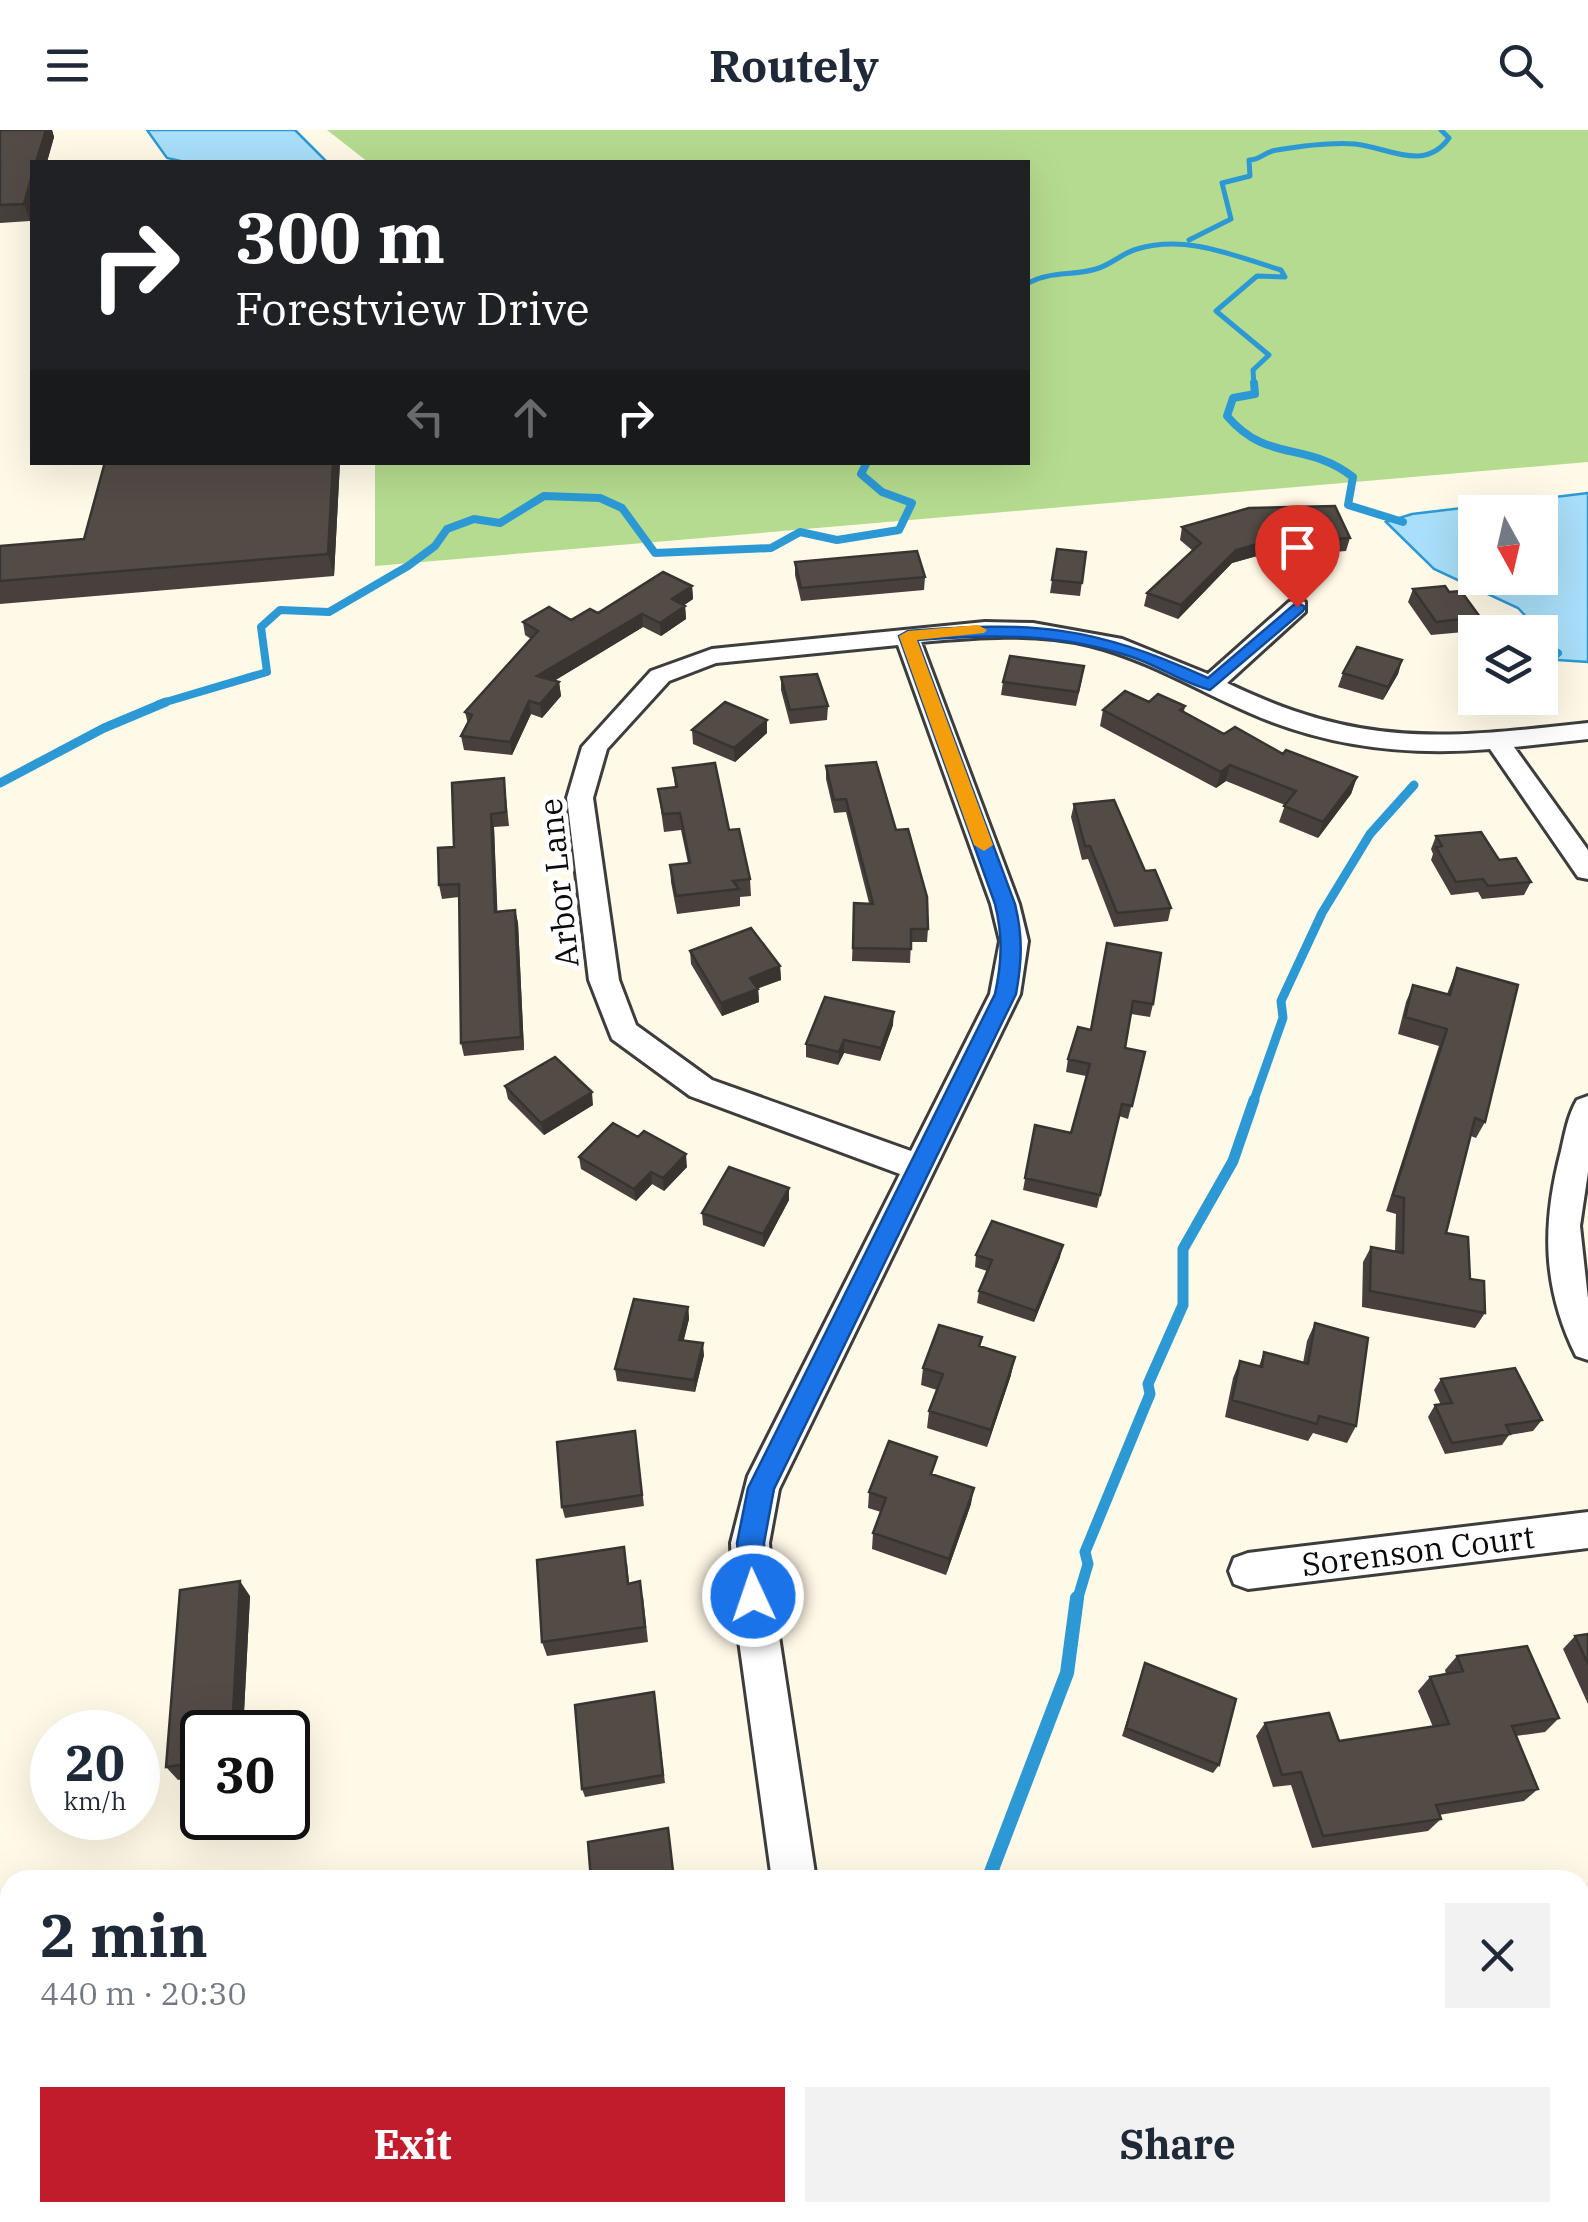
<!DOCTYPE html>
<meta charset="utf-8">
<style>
body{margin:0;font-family:"IBM Plex Serif",serif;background:#f2f2f3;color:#1f2937;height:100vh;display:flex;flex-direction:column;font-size:38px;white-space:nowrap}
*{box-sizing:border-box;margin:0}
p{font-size:32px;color:#747a83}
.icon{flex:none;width:55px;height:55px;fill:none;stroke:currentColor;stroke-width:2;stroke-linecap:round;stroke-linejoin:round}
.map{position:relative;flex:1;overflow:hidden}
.panel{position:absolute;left:0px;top:1740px;width:1590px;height:352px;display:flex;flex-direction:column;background:#fff;border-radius:30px 30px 0 0;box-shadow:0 10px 40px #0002}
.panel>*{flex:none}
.top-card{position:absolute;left:30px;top:30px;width:1000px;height:305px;border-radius:0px;box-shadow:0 10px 40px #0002;background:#202124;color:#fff;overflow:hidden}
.needle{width:65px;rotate:172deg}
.controls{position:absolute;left:1458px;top:365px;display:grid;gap:20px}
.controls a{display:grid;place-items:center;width:100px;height:100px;border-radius:0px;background:#fff;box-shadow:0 10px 40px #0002;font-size:50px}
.speed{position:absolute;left:30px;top:1580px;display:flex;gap:20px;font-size:50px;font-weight:700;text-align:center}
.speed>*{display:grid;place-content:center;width:130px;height:130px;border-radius:50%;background:#fff;box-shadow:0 10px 40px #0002;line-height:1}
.speed small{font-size:25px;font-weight:400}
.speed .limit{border:5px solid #111;border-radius:15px;background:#fff;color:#111}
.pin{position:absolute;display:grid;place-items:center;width:85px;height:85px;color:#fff;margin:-102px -42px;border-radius:50% 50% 50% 0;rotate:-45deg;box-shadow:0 0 10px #0007}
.pin .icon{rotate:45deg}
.me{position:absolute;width:110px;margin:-55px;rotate:357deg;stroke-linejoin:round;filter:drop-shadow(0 0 8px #0008)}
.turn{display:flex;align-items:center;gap:35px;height:210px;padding:0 40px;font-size:45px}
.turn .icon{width:130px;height:130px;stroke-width:2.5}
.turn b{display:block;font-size:70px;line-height:85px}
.lanes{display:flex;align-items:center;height:95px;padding:0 40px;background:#0003;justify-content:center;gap:50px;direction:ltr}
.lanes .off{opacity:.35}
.round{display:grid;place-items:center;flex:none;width:105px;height:105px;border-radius:0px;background:#f2f2f3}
.head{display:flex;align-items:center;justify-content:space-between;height:170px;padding:0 40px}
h1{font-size:60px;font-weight:800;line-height:75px}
.cta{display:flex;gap:20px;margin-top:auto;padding:20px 40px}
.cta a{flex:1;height:115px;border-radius:0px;background:#c01c2c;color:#fff;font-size:40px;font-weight:800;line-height:115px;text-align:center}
.cta a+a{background:#f2f2f3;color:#1f2937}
header{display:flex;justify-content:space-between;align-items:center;height:130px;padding:0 40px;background:#fff;font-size:45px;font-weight:800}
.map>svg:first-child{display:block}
.forest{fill:#b5dc8e}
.water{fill:#a9dff9;stroke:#2d99d4;stroke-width:2.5;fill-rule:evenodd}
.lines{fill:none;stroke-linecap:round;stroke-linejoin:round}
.stream-far4{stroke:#2d99d4;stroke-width:5}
.stream-far3{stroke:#2d99d4;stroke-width:8}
.stream-far2{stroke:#2d99d4;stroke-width:9}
.stream-far1{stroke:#2d99d4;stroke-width:11}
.stream{stroke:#2d99d4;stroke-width:14}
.street-casing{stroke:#3d3d3d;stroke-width:6}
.secondary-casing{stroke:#2c2c2c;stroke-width:5}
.street{fill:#fff;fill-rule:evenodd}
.secondary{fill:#fff0a2;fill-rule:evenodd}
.wall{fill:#47403c}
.shaded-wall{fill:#3a3431}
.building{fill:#534b46;stroke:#3a3431;stroke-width:2.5}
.route{fill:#1a73e8;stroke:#114b97;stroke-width:2.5}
.slow{fill:#f59e0b}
.labels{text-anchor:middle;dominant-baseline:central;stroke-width:10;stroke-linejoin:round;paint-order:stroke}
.street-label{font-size:32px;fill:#0a0a0a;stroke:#fff}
</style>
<header><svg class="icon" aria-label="menu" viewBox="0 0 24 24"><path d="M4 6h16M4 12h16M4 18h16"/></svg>Routely<svg class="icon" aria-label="search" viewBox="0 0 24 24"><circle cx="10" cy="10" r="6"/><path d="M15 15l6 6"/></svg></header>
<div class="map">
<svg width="1588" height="2092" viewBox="0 0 1588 2092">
<rect width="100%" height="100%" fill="#fff9e7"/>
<!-- forest -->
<path class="forest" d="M327 0H1588V332L375 436V333L1028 332V32H368Z"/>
<!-- water -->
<path class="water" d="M147 0H295L327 32H185L167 28Z
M1588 363V532L1543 529 1541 503 1518 478 1434 439 1386 392 1412 384ZM1475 382H1540V448H1475Z"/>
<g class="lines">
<!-- stream-far4 -->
<path class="stream-far4" d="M1189 110 1231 89 1222 53 1250 46 1249 30C1261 30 1265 21 1277 20 1301 16 1331 12 1355 14 1388 17 1424 43 1449 8L1441 0
M1028 153C1050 141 1073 146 1096 139 1111 135 1122 123 1137 119 1187 104 1234 126 1281 140L1285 147 1257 146 1216 181 1269 225 1253 240 1254 256"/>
<!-- stream-far3 -->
<path class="stream-far3" d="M1254 253 1255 264 1233 268 1227 286C1268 334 1305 310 1353 347L1348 375 1403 392
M1540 538 1558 523
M159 574 267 542 261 497 280 480 329 482 408 436 435 416 447 399 474 389 500 393 544 366 600 368 622 378 655 423 771 418 800 402 837 410 899 400 912 373 882 362 861 344 867 332"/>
<!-- stream-far2 -->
<path class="stream-far2" d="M0 653 104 598 166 572
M1253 973 1283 888 1281 871 1322 783 1370 704 1414 655"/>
<!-- stream-far1 -->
<path class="stream-far1" d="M1077 1471 1088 1434 1085 1422 1150 1264 1148 1254 1183 1175V1119L1233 1031 1254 970"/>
<!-- stream -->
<path class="stream" d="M988 1750 1067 1543 1077 1468"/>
<!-- street casing -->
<g class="street-casing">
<path id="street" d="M1297 470 1305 472V482L1227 553C1362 618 1443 609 1588 593V609L1514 617 1588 720V749L1578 747 1490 619C1407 626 1327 617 1250 583 1197 560 1146 529 1089 515 1033 502 977 507 921 512L1019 774 1028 811 1020 864 779 1359 769 1413 773 1467 816 1750H772L733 1467 731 1413 748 1346 900 1044 690 966 612 909 589 850 567 668 582 617 651 541 712 519 985 492 1033 493 1122 509 1208 544 1289 472ZM898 515 991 774 1000 811 990 864 911 1021 712 950 636 895 619 850 593 668 607 619 669 551 716 533Z
M1588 966V1042L1580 1096 1588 1169V1230L1576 1226C1542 1157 1542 1094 1561 1021 1565 1004 1568 985 1577 970Z
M1588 1382V1418L1248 1459 1234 1454 1229 1441 1234 1428 1248 1423Z
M826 2082H875L876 2092H828Z"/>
</g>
<!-- secondary casing -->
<g class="secondary-casing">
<path id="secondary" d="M1588 1808V1870L1580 1872V1810Z
M181 2082H291L287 2092H177Z"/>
</g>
<!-- street -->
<use href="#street" class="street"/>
<!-- secondary -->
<use href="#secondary" class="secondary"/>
</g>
<!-- wall -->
<path class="wall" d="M0 0H52L54 7 30 91 0 93Z
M105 332H340L334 446 0 474V416L84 409Z
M1182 397 1350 408 1346 421 1285 426 1282 419 1232 433 1178 489 1144 476 1147 463 1193 421 1180 410Z
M1057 419 1086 422 1080 466 1050 463Z
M795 432 925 447 924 460 801 471 795 445Z
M692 456 693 469 684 475 685 476 686 489 661 506 643 497 554 551 559 552 561 566 542 588 531 584 512 625 464 620 461 606 468 594 465 582 531 509 525 505 523 492 571 490Z
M1413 459 1449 462 1480 487 1475 501 1431 505 1408 472Z
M1402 530 1398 544 1383 570 1338 557 1343 543Z
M781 547 828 576 827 590 790 594 781 560Z
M1082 549 1076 576 1001 565 1003 552Z
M1149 572 1185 576 1184 582 1224 604 1357 647 1351 664 1318 708 1279 692 1285 675 1226 651 1216 658 1100 596 1103 580Z
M692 600 767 603 735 632 693 614Z
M826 636 896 700 928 799 927 812H911L910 833 852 831 854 773H869L846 682 834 683 826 649Z
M673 638 729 700 750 749 751 766 740 767V776L677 784 671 752 670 735 688 733 681 700 664 702 658 659 675 657Z
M504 648 509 696 494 697 497 781 515 780 518 793 524 920 464 926 461 913 459 767 442 769 439 755Z
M1074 674 1145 741 1171 778 1168 791 1114 797 1088 729 1082 730 1071 687Z
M1436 706 1499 730 1531 752 1524 765 1482 769 1478 762 1451 765 1431 730 1433 724 1431 719Z
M1107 813 1153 874 1150 887 1131 884 1125 918 1145 922 1128 989 1119 986 1097 1078 1023 1060 1035 995 1071 1003 1086 946 1066 942 1068 929 1090 900Z
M690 821 780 836 781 850 758 858 759 872 722 886 691 834Z
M1457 838 1485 992 1476 1008 1471 1006 1446 1103 1470 1149 1485 1183 1475 1198 1362 1177 1363 1132 1371 1117 1395 1121 1396 1084 1386 1081 1439 916 1398 904 1406 872 1413 855 1447 864Z
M893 895 880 931 844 923 838 935 806 927V914Z
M505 956 593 975 544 1005 508 969Z
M579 1027 687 1037 664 1061 652 1054 636 1071 581 1039Z
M789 1058V1070L764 1117 703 1095 702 1083Z
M976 1125 1060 1127 1034 1192 977 1173 979 1161 987 1141 975 1137Z
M688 1177 689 1189 683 1211 704 1225 695 1262 617 1251 615 1239Z
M1315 1193 1356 1296 1347 1313 1313 1303 1308 1311 1225 1287 1233 1248 1240 1231 1259 1236 1264 1222 1303 1233 1307 1211Z
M982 1207 980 1217 1011 1245 987 1317 927 1298 929 1281 937 1260 921 1255 923 1238Z
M1441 1249 1542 1290 1533 1301 1509 1305 1502 1315 1445 1324 1428 1287 1435 1275H1441L1434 1260Z
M635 1301 644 1376 565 1388 562 1377Z
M934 1345 971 1374 946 1445 872 1419 873 1403 881 1382 868 1378 869 1362Z
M627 1433 629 1453 643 1466 648 1512 547 1526 542 1512Z
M250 1466 243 1602H202V1646L178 1650 166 1637Z
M1588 1504V1574L1563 1519 1575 1506Z
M1457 1526 1559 1588 1545 1602 1516 1606 1538 1659 1524 1671 1439 1685 1441 1689 1428 1701 1312 1718 1291 1655 1273 1657 1256 1606 1265 1593 1339 1611 1433 1597 1418 1561 1430 1547 1446 1544 1445 1540Z
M1145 1533 1219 1635 1213 1643 1122 1606Z
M655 1571 665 1653 585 1667 582 1659Z"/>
<!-- shaded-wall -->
<path class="shaded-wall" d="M46 0H52L54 7 47 32H36Z
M32 45V82L30 91 24 74Z
M333 332H340L334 446 328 424Z
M1285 406 1282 419 1232 433 1178 489 1181 475 1236 420Z
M692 456 693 469 673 483 672 469Z
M685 476 686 489 661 506 660 493Z
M642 484 643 497 539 560 537 546Z
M1402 530 1398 544 1383 570 1388 557Z
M559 552 561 566 542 588 540 574Z
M529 571 531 584 512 625 510 612Z
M767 590V603L735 632 734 618Z
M1230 635 1226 651 1216 658 1221 642Z
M1357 647 1351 664 1318 708 1323 692Z
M491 684 494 697 498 795 495 782Z
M515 780 518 793 524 920 521 907Z
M780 836 781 850 751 861 750 848Z
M758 859 759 872 722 886 721 873Z
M894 882 893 895 880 931 881 918Z
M844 910V923L838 935 839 922Z
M592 962 593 975 544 1005 541 993Z
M686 1024 687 1037 664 1061 663 1048Z
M651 1042 652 1054 636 1071 634 1059Z
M789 1058V1070L764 1117 763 1104Z
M1063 1115 1060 1127 1034 1192 1036 1181Z
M688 1177 689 1189 681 1222 679 1210Z
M703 1213 704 1225 695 1262 694 1250Z
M1015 1227 1011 1245 987 1317 991 1300Z
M974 1358 971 1374 946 1445 949 1429Z
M240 1451 250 1466 243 1602H232Z"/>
<!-- building -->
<path class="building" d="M0 0H46L36 32H32V45L24 74 0 75Z
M105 332H333L328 424 0 451V416L84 409Z
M1335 376 1350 408 1288 413 1285 406 1236 420 1181 475 1147 463 1201 413 1182 397 1249 378Z
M1057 419 1086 422 1082 453 1052 450Z
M917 421 925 447 801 458 795 432Z
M663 442 692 456 672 469 685 476 660 493 642 484 537 546 559 552 540 574 529 571 510 612 461 606 472 585 465 582 538 501 523 492 549 477 571 490 590 479 598 483Z
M1445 456 1449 462 1461 461 1480 487 1436 492 1413 459Z
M1357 517 1402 530 1388 557 1343 543Z
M1010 526 1084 536 1078 562 1003 552Z
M817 544 828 576 790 580 781 547Z
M1125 561 1149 572 1158 564 1185 576 1180 580 1224 604 1235 597 1283 624 1286 620 1357 647 1323 692 1284 676 1296 661 1230 635 1221 642 1103 580Z
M725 572 767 590 734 618 692 600Z
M876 632 896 700 908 699 927 767 928 799H911V819L853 818 854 773 873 774 846 669 834 670 826 636Z
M715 633 729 700 739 699 750 749 733 751 739 759 676 766 670 735 690 733 680 683 663 684 658 659 677 657 673 638Z
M504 648 506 682 491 684 495 782 515 780 521 907 461 913 459 754 439 755 438 718 454 717 452 653Z
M1114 670 1145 741 1155 740 1171 778 1117 783 1090 716H1085L1074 674Z
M1481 702 1499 730 1516 728 1531 752 1488 756 1483 749 1456 752 1436 717 1442 716 1436 706Z
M751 798 780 836 750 848 758 859 721 873 690 821Z
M1107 813 1161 823 1153 874 1133 871 1125 918 1145 922 1132 976 1122 974 1100 1065 1025 1048 1035 995 1071 1003 1090 934 1068 929 1078 897 1091 900Z
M1457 838 1518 855 1485 992 1475 988 1446 1103 1468 1107 1470 1149 1484 1151 1485 1183 1370 1161 1371 1117 1403 1123 1404 1068 1393 1065 1447 899 1405 887 1413 855 1450 865Z
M825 867 894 882 881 918 844 910 839 922 806 914Z
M555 927 592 962 541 993 505 956Z
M613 993 638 1007 644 1001 686 1024 663 1048 651 1042 634 1059 579 1027Z
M729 1037 789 1058 763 1104 702 1083Z
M992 1091 1063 1115 1036 1181 979 1161 992 1130 976 1125Z
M634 1169 688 1177 679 1210 703 1213 694 1250 615 1239Z
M1315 1193 1368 1208 1356 1296 1319 1286 1317 1294 1232 1270 1240 1231 1262 1237 1264 1222 1308 1234Z
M939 1195 982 1207 979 1216 1015 1227 991 1300 929 1281 943 1244 923 1238Z
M1515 1238 1542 1290 1506 1295 1510 1304 1452 1313 1435 1275 1452 1273 1441 1249Z
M635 1301 642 1365 562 1377 557 1312Z
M889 1311 937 1327 931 1344 974 1358 949 1429 873 1403 886 1368 869 1362Z
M624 1417 628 1454 640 1451 645 1497 542 1512 537 1430Z
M240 1451 232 1602H202V1632L166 1637 180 1460Z
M1588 1504V1534L1575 1506Z
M1527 1516 1559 1588 1512 1596 1538 1659 1436 1675 1441 1689 1323 1706 1301 1642 1282 1645 1265 1593 1329 1583 1339 1611 1449 1594 1430 1547 1463 1541 1457 1526Z
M1145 1533 1236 1569 1219 1635 1126 1598Z
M654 1562 663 1645 582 1659 575 1575Z
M668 1698 674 1750H591L588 1712Z"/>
<!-- route -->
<path class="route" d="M1297 472 1305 477 1303 481 1210 560C1183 553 1159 536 1132 527 1060 503 992 504 917 510L1015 774C1023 807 1022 831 1016 864L774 1359 764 1413 767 1466 763 1476 753 1479 744 1476 737 1413 748 1358 995 864C1002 831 1003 807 995 774L899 506 908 501C1034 491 1091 495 1208 548Z"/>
<!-- slow -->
<path class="slow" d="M978 495 987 500 984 503 917 510 993 715 984 721 974 715 899 506 908 501Z"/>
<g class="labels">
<!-- street labels -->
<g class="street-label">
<text transform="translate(558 753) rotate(-96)">Arbor Lane</text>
<text transform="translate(1418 1420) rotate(-7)">Sorenson Court</text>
</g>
</g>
</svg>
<div class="controls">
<a><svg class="needle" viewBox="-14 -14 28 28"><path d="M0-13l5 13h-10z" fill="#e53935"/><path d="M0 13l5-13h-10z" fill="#747a83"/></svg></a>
<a><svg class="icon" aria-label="layers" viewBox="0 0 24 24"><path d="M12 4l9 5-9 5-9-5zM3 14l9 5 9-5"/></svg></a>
</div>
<div class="speed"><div>20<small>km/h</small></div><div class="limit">30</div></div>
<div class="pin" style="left:1297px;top:477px;background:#d93025"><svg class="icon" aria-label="arrive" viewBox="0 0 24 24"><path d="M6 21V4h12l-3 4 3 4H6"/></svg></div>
<svg class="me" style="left:753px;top:1466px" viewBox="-20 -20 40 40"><circle r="17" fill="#1a73e8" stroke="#fff" stroke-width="3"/><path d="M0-11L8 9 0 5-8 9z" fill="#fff"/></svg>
<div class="top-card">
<div class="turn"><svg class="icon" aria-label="right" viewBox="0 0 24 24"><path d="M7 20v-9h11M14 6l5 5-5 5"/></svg><div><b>300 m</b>Forestview Drive</div></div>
<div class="lanes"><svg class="icon off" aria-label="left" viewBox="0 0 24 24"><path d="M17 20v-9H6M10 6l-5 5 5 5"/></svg><svg class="icon off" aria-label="ahead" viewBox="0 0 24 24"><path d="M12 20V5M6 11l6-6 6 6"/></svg><svg class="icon" aria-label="right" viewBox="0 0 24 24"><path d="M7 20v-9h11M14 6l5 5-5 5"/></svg></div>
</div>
<section class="panel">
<div class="head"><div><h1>2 min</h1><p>440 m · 20:30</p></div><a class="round"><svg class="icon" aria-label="close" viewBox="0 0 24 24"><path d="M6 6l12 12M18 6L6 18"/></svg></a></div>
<div class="cta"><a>Exit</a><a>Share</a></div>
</section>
</div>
